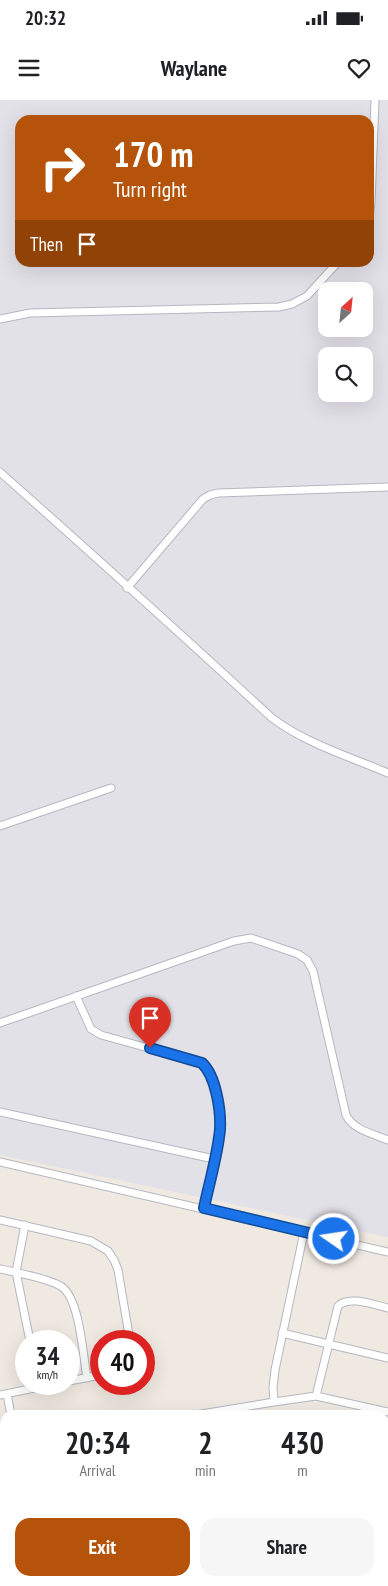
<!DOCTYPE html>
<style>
body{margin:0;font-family:"PT Sans Narrow",sans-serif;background:#f6f6f6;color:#202124;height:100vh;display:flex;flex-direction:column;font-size:19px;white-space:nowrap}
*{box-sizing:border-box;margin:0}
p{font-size:16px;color:#757577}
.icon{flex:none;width:28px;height:28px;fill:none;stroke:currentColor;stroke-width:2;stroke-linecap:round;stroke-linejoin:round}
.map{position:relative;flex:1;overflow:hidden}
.sheet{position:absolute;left:0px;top:1310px;width:389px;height:176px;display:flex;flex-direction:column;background:#fff;border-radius:15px 15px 0 0;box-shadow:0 5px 20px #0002}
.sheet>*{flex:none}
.hud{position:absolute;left:15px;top:15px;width:359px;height:152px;border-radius:15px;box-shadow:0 5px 20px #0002;background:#b45309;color:#fff;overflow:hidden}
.needle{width:32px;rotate:27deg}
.tools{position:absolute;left:318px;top:182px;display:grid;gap:10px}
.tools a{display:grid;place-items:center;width:55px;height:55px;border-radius:10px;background:#fff;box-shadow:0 5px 20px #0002;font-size:25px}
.speed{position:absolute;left:15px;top:1230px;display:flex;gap:10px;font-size:25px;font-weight:700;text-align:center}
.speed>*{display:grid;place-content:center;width:65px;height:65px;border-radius:50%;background:#fff;box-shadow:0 5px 20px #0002;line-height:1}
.speed small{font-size:12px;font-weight:400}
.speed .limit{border:8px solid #d22;background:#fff;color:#111}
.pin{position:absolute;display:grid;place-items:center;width:42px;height:42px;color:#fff;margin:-51px -21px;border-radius:50% 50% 50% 0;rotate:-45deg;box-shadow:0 0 5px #0007}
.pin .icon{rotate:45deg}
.me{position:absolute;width:55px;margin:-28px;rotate:283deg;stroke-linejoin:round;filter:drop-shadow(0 0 4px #0008)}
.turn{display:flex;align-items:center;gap:18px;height:105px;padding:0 15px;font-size:22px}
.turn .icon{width:65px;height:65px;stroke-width:2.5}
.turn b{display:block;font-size:35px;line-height:42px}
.then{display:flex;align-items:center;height:48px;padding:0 15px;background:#0003;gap:10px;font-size:19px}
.eta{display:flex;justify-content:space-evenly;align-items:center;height:85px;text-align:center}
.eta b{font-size:30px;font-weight:800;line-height:35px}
.button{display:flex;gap:10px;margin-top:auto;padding:10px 15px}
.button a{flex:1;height:58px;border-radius:15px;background:#b45309;color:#fff;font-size:20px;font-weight:800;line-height:58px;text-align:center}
.button a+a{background:#f6f6f6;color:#202124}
.status{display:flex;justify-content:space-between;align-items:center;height:35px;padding:0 25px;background:#fff;direction:ltr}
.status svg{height:14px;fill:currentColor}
header{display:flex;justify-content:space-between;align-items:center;height:65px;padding:0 15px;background:#fff;font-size:22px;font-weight:800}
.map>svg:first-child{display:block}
.industrial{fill:#e3e1e8;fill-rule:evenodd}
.education{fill:#f0e6d1}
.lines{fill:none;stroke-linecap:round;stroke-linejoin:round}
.minor-casing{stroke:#b4b7c1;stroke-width:9}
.minor{stroke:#fff;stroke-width:7}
.route-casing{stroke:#114b97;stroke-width:12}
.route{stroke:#1a73e8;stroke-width:9}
</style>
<div class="status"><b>20:32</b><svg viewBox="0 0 49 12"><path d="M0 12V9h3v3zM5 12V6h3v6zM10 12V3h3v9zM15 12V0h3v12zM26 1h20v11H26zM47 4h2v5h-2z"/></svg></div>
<header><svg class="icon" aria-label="menu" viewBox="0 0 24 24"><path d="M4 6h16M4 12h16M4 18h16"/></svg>Waylane<svg class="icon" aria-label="heart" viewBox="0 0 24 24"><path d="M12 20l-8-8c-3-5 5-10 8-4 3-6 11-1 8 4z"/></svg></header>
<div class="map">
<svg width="388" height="1486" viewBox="0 0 388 1486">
<rect width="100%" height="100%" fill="#efe9e1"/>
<!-- industrial -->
<path class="industrial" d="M0 0H388V1137L0 1055ZM20 20H369V162H20ZM326 191H364V229H326ZM326 256H364V294H326Z"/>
<!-- education -->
<path class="education" d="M235 1481H372L371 1486H230Z"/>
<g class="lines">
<!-- minor casing -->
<g class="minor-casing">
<path id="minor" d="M369 118 371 102 375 0
M0 219 30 213 279 207 292 204 307 196 338 162
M0 372C91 453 182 535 272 618 305 643 350 657 388 673
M127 488 203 399 210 395 218 393 388 387
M0 726 111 688
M76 896 91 929 101 935 199 962C215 971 220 1010 220 1028 219 1038 216 1049 214 1059
M0 923 234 841 251 838 298 854 307 860 313 871 346 1015C353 1030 374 1034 388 1040
M0 1012 214 1059 204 1108
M0 1062 388 1152
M0 1120 91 1141 108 1151 114 1160 118 1170 130 1241
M25 1125 16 1172 30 1241
M0 1169C15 1172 51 1179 62 1187 80 1200 83 1256 87 1278
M282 1233 388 1258
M69 1281 101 1275
M7 1294 11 1315
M0 1295 54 1284
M316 1296 338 1206C349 1195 374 1205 388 1208
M274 1302 273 1288 275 1270 304 1132
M195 1315 274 1302 316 1296 388 1312
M0 1365 5 1361
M0 1434 5 1439
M384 1467 388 1468
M47 1481 52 1486
M222 1486 227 1481"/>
</g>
<!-- minor -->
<use href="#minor" class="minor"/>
</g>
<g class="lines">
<!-- route casing -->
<g class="route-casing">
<path id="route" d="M150 948 202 963C216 976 221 1011 220 1029 218 1054 209 1083 204 1108L334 1139"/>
</g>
<!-- route -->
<use href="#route" class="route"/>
</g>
</svg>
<div class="tools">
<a><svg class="needle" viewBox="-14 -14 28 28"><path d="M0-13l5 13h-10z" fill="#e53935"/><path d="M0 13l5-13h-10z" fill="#757577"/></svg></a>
<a><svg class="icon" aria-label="search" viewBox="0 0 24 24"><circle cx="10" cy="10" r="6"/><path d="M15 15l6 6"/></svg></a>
</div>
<div class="speed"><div>34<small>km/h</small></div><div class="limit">40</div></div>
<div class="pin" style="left:150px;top:948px;background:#d93025"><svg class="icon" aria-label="arrive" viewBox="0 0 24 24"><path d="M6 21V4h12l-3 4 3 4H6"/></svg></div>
<svg class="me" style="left:334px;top:1139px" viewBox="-20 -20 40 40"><circle r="17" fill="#1a73e8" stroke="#fff" stroke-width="3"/><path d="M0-11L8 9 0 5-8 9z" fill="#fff"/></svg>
<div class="hud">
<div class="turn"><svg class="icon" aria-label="right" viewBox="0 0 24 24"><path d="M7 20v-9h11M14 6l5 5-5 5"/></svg><div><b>170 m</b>Turn right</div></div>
<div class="then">Then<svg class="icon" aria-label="arrive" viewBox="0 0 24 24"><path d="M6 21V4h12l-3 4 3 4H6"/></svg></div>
</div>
<section class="sheet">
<div class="eta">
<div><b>20:34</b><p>Arrival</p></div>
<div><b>2</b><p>min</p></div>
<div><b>430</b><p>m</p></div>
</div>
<div class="button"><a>Exit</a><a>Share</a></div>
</section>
</div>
